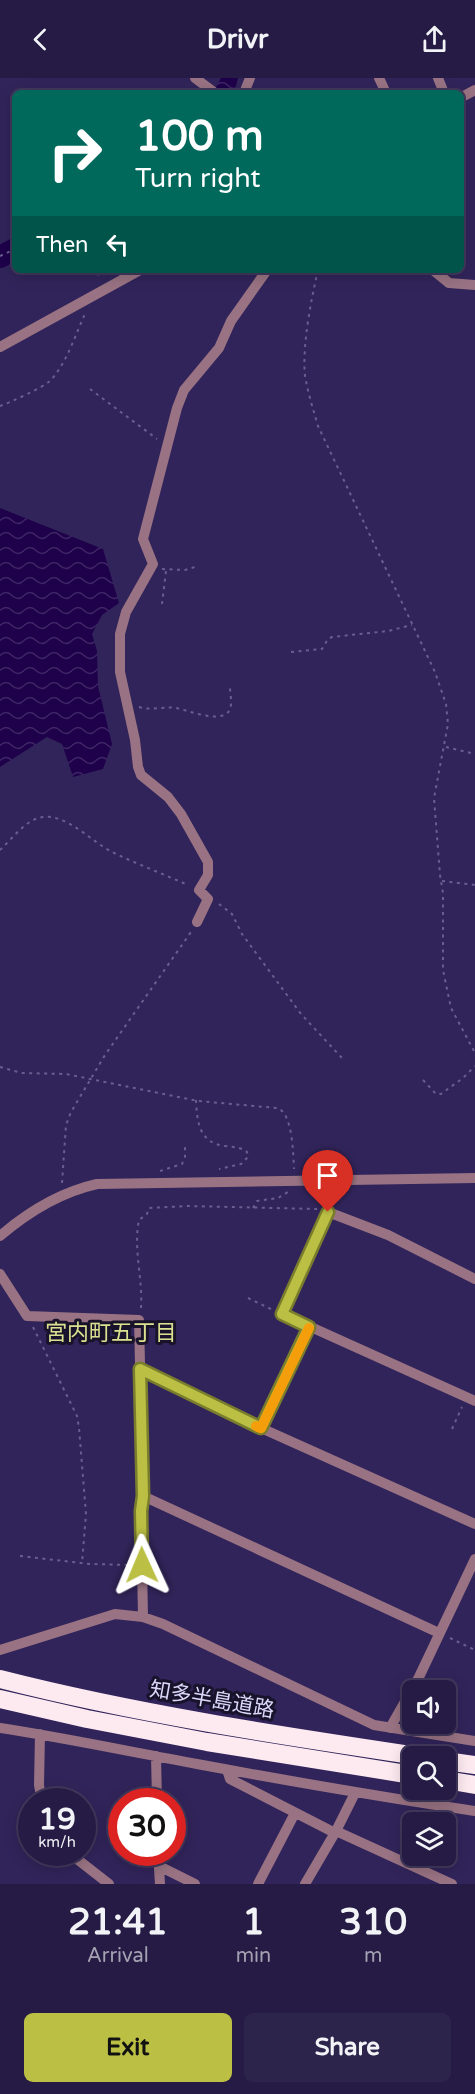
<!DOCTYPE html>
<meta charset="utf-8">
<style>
body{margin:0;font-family:"Varela Round","Noto Sans JP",sans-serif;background:#2d244b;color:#f1f3f6;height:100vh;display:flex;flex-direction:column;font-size:22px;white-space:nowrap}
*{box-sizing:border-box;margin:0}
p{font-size:20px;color:#a3a1b2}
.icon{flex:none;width:33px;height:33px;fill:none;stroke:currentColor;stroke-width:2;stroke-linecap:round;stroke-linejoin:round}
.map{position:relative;height:1806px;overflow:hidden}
.side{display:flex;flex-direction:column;background:#251b44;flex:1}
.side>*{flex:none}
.guide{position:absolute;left:12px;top:12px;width:452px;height:183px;border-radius:9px;box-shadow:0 3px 15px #0003,0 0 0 2px #42395d;background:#00695c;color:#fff;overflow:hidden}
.buttons{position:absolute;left:402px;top:1602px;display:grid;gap:12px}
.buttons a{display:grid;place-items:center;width:54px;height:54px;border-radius:9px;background:#251b44;box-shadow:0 3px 15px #0003,0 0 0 2px #42395d;font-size:30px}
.speed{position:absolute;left:18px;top:1710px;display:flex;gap:12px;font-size:30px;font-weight:700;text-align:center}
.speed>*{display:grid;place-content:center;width:78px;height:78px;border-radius:50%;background:#251b44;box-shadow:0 3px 15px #0003,0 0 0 2px #42395d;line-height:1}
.speed small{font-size:15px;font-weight:400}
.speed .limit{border:9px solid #d22;background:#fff;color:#111}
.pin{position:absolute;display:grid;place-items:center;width:51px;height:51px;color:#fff;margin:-62px -26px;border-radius:50% 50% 50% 0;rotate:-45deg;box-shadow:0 0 6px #0007}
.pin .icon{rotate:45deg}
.me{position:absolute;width:66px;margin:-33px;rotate:359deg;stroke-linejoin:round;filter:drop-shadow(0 0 4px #0008)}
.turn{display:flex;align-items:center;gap:21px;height:126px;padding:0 24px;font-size:27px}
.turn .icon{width:78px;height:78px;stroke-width:2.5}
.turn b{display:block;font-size:42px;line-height:51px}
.then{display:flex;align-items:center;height:57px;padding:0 24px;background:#0003;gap:12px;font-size:22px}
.eta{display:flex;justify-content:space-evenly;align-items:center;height:102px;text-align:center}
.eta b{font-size:36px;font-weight:700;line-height:42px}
.cta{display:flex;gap:12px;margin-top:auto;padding:12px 24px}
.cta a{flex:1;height:69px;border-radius:9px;background:#bbc044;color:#111;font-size:24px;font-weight:700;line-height:69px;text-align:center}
.cta a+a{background:#2d244b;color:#f1f3f6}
header{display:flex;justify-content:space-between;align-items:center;height:78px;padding:0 24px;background:#251b44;font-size:27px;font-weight:700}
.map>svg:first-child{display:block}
.water{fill:url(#water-waves)}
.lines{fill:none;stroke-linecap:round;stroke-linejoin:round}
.river{stroke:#1e014a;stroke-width:22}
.path{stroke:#695f8f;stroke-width:2;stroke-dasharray:3 4.5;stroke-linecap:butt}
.minor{stroke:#997383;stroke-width:10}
.motorway{stroke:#fdeaf1;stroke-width:18}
.route-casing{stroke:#7a7d2c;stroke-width:15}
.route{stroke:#bbc044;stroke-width:10}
.slow{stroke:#f59e0b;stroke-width:10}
.labels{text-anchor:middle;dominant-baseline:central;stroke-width:6;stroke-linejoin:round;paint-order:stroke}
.street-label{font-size:21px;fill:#dcd8fa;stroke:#18132b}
.neighbourhood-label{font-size:22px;fill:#dbe091;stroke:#18132b}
</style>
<header><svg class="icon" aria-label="back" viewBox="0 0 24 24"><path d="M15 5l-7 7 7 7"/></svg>Drivr<svg class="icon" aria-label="share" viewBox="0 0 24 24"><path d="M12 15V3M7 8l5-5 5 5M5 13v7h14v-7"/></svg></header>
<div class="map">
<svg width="475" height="1806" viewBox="0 0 475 1806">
<defs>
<pattern id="water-waves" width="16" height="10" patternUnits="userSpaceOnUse" patternTransform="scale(1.5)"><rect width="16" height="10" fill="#1e014a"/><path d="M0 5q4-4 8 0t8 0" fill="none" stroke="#3e2565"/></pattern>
</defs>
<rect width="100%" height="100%" fill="#31245a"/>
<!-- water -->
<path class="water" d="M221 0H238L234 15H213Z
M0 430 103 471 119 525 102 537 92 556 97 573 98 608 112 666 103 691 73 699 62 666 47 659 0 689Z"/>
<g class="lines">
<!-- river -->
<path class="river" d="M0 179 15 171"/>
<!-- path -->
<path class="path" d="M0 178 15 171
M90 192 99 197 100 201
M318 192C311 222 302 268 305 298 308 315 313 331 318 348L435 594 446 626 448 646 434 720 440 797 443 815V892L451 930 475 975
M90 311 157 361
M0 328C11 324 42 310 50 303 67 285 75 257 85 236
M162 491 185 492 195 489
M162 526 166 493
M291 574 322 571 328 561 332 559 388 553 412 547
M139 629C152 633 163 628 176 630 187 632 220 646 229 633 233 627 230 616 230 609
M446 669 475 676
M0 772C12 761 26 741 43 739 67 736 92 764 112 774 137 786 163 796 188 807
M442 803 475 807
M219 826 232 836 242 856 301 936 342 980
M0 989 22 995 66 996 198 1023 277 1030C293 1035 293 1075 294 1091
M423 1002 436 1016H441L463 1000 475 988
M196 1022C197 1044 199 1065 225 1068 233 1069 241 1069 247 1074L248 1079 241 1086 219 1091
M160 1093 182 1086 185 1079V1065
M62 1105 66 1047 71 1034 105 977 191 854
M253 1130 257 1123 278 1120 288 1114
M248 1220 273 1232
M141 1230C143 1201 133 1171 139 1142L147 1136 149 1130 188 1128 317 1131
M33 1249 77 1338 79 1350 86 1436 82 1485
M452 1351 462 1329
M20 1478 90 1486 131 1487
M450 1560 475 1572"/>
<!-- minor -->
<path class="minor" d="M195 0 215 15
M379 0 386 15
M438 0 444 15
M244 15 250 0
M460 20 475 12
M433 192 449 205 475 207
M0 269 140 192
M197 844 208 821 199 812 208 797V784L181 736 168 719 141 697 138 689 135 662 120 594V556L126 534 153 486 143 461 177 330 184 312 219 270 231 243 267 192
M0 1158C28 1134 61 1114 97 1106L475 1100
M0 1196 27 1238 139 1242 143 1418 141 1433 143 1539
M475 1201 388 1157 328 1134 282 1236 475 1323
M140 1291 261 1350 475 1446
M261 1350 309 1249
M143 1418 439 1555
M0 1572 115 1536 143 1539 163 1546 374 1647 475 1663
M0 1650C66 1660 131 1674 197 1686 289 1703 382 1719 475 1733
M390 1650 419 1599 475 1481
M40 1656 39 1707 42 1724
M156 1678 157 1724
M227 1692 230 1701 335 1755
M336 1753 452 1806
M68 1774 109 1806
M158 1774 160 1806
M159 1788 195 1806
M258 1806 295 1735
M305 1806 336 1753 355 1715"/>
<!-- motorway -->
<path class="motorway" d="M0 1601C137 1636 278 1657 418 1678
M0 1621 87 1641 207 1664 412 1697
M446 1683 475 1687
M446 1702 475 1707"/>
</g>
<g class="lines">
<!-- route casing -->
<g class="route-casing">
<path id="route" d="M142 1487 141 1433 143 1418 140 1291 261 1350 309 1249 282 1236 328 1134"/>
</g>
<!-- route -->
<use href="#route" class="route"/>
<!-- slow -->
<path class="slow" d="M256 1348 261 1350 309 1250"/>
</g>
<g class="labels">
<!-- street labels -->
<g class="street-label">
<text transform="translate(212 1622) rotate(10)">知多半島道路</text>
</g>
<!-- neighbourhood labels -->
<g class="neighbourhood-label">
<text x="111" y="1255">宮内町五丁目</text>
</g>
</g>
</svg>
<div class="buttons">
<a><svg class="icon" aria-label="sound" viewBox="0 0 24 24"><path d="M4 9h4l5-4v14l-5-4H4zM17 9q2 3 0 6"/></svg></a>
<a><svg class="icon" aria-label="search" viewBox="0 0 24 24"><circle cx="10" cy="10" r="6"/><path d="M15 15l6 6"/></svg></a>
<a><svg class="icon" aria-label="layers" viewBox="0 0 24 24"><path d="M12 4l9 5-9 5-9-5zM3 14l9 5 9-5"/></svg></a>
</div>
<div class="speed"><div>19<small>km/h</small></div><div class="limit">30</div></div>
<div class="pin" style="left:328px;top:1134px;background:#d93025"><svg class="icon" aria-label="arrive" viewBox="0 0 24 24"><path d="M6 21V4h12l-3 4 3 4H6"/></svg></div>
<svg class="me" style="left:142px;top:1487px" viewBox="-20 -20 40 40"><path d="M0-17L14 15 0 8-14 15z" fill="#bbc044" stroke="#fff" stroke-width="4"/></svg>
<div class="guide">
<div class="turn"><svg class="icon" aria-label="right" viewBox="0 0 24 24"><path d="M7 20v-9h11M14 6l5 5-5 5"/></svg><div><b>100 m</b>Turn right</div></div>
<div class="then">Then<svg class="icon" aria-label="left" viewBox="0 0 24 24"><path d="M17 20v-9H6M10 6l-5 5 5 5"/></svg></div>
</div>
</div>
<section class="side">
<div class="eta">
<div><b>21:41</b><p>Arrival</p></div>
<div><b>1</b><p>min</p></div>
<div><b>310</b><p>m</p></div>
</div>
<div class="cta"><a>Exit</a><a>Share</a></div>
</section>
